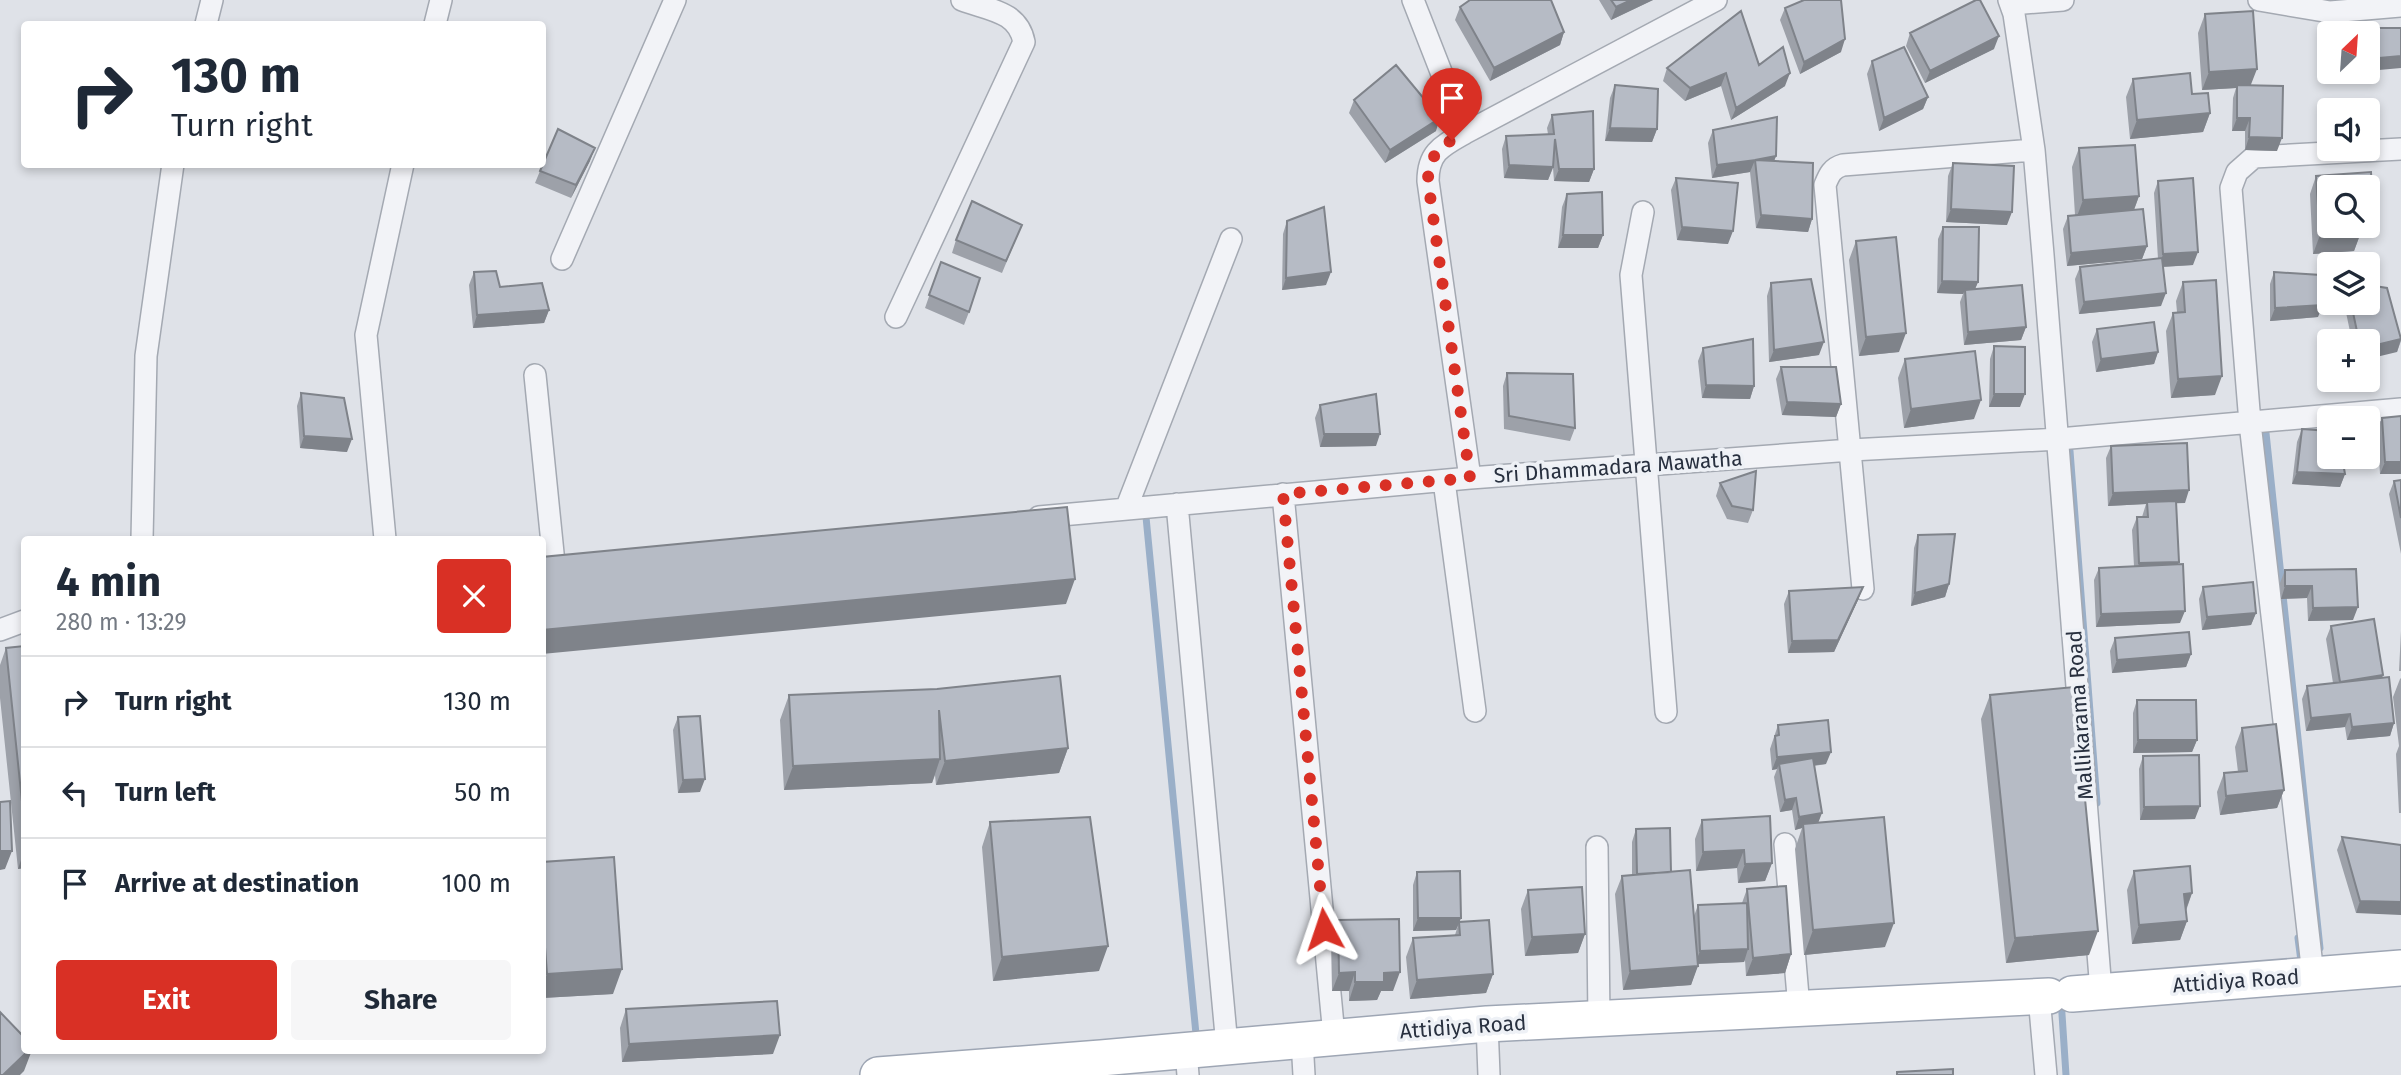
<!DOCTYPE html>
<meta charset="utf-8">
<style>
body{margin:0;font-family:"Fira Sans",sans-serif;background:#f6f6f7;color:#1f2937;height:100vh;display:flex;flex-direction:column;font-size:26px;white-space:nowrap}
*{box-sizing:border-box;margin:0}
p{font-size:23px;color:#747a83}
.icon{flex:none;width:38px;height:38px;fill:none;stroke:currentColor;stroke-width:2;stroke-linecap:round;stroke-linejoin:round}
.map{position:relative;flex:1;overflow:hidden}
.side{position:absolute;left:21px;top:536px;width:525px;height:518px;display:flex;flex-direction:column;background:#fff;border-radius:7px;box-shadow:0 4px 10px #0003}
.side>*{flex:none}
.banner{position:absolute;left:21px;top:21px;width:525px;height:147px;border-radius:7px;box-shadow:0 4px 10px #0003;background:#fff;color:#1f2937;overflow:hidden}
.needle{width:46px;rotate:25deg}
.buttons{position:absolute;left:2317px;top:21px;display:grid;gap:14px}
.buttons a{display:grid;place-items:center;width:63px;height:63px;border-radius:7px;background:#fff;box-shadow:0 4px 10px #0003;font-size:35px}
.pin{position:absolute;display:grid;place-items:center;width:60px;height:60px;color:#fff;margin:-72px -30px;border-radius:50% 50% 50% 0;rotate:-45deg;box-shadow:0 0 7px #0007}
.pin .icon{rotate:45deg}
.me{position:absolute;width:77px;margin:-38px;rotate:355deg;stroke-linejoin:round;filter:drop-shadow(0 0 5px #0008)}
.turn{display:flex;align-items:center;gap:24px;height:147px;padding:0 35px;font-size:32px}
.turn .icon{width:91px;height:91px;stroke-width:2.5}
.turn b{display:block;font-size:49px;line-height:60px}
.round{display:grid;place-items:center;flex:none;width:74px;height:74px;border-radius:7px;background:#f6f6f7}
.headline{display:flex;align-items:center;justify-content:space-between;height:119px;padding:0 35px}
h1{font-size:42px;font-weight:700;line-height:52px}
.primary-button{display:flex;gap:14px;margin-top:auto;padding:14px 35px}
.primary-button a{flex:1;height:80px;border-radius:7px;background:#d93025;color:#fff;font-size:28px;font-weight:700;line-height:80px;text-align:center}
.primary-button a+a{background:#f6f6f7;color:#1f2937}
ul{padding:0;list-style:none}
li{display:flex;align-items:center;gap:21px;height:91px;padding:0 35px;border-top:2px solid #e0e1e3}
li div{flex:1}
li b{display:block;font-size:26px}
li em{font-style:normal}
.map>svg:first-child{display:block}
.lines{fill:none;stroke-linecap:round;stroke-linejoin:round}
.stream{stroke:#9aafc8;stroke-width:7}
.street-casing{stroke:#a4a9b2;stroke-width:24}
.primary-casing{stroke:#9ea6b4;stroke-width:38}
.street{stroke:#f2f3f7;stroke-width:21}
.primary{stroke:#fff;stroke-width:35}
.wall{fill:#9da1a9}
.shaded-wall{fill:#7f838a}
.building{fill:#b6bbc5;stroke:#7f838a;stroke-width:2}
.route{stroke:#d93025;stroke-width:12;stroke-dasharray:0 21.6}
.labels{text-anchor:middle;dominant-baseline:central;stroke-width:7;stroke-linejoin:round;paint-order:stroke}
.street-label{font-size:21px;fill:#28303f;stroke:#eef1f6}
</style>
<div class="map">
<svg width="2401" height="1075" viewBox="0 0 2401 1075">
<rect width="100%" height="100%" fill="#dfe2e8"/>
<g class="lines">
<!-- stream -->
<path class="stream" d="M2266 433 2320 948
M2070 451 2097 803
M1146 517 1196 1034
M2298 938 2301 961
M2061 999 2066 1075"/>
<!-- street casing -->
<g class="street-casing">
<path id="street" d="M1413 0 1465 133
M2009 0 2014 14 2034 150 2043 255 2101 991
M2259 0 2330 12 2401 6
M2011 4 2063 0
M206 24 212 0
M435 24 441 0
M1643 212 1631 275 1666 712
M562 259 675 0
M896 317 1024 42C1018 11 989 10 962 0
M535 375 554 563
M1470 478 1428 181C1428 152 1442 146 1465 133L1716 0
M1444 481 1475 711
M1283 494 1334 1036
M1177 504 1227 1046
M1126 509 1231 239
M1039 517 1470 478 1851 450 2059 439 2401 409
M142 539 146 356 173 164
M385 539 366 335 403 164
M1863 589 1825 185C1829 175 1832 168 1843 165L2034 150
M0 630 24 621
M1785 844 1799 1008
M1597 847 1599 1020
M2313 975 2250 423 2231 188 2237 172 2254 157 2401 149
M2039 997 2046 1075
M1487 1024 1489 1075
M1302 1040 1304 1075
M1186 1051 1188 1075"/>
</g>
<!-- primary casing -->
<g class="primary-casing">
<path id="primary" d="M2072 994 2401 968
M878 1075 1101 1058 1487 1024 2049 996"/>
</g>
<!-- street -->
<use href="#street" class="street"/>
<!-- primary -->
<use href="#primary" class="primary"/>
</g>
<!-- wall -->
<path class="wall" d="M1599 0H1653L1611 20Z
M1460 7 1564 32 1560 45 1490 81 1455 20Z
M1785 8 1841 52 1800 74 1780 20Z
M2205 14 2251 85 2277 151 2245 150V131H2232L2233 98 2236 88 2202 90 2198 33Z
M1910 33 1994 49 1925 83 1906 46Z
M1872 61 1928 97 1923 109 1879 131 1867 74Z
M1759 65 1785 86 1731 120 1721 86 1685 101 1663 81 1667 68Z
M2133 79 2210 113 2203 132 2130 139 2126 97Z
M1615 85 1657 129 1652 142 1605 141 1610 98Z
M1354 100 1436 131 1385 163 1349 113Z
M1552 115 1594 169 1589 182 1554 181 1553 168 1548 180 1504 178 1502 149 1506 136 1548 134 1547 128Z
M1713 130 1776 156 1774 161 1812 219 1808 232 1756 228 1750 172 1712 178 1708 143Z
M2079 148 2139 196 2134 210 2147 246 2142 259 2067 266 2063 229 2068 216 2075 215 2072 167Z
M590 161 571 198 535 183 540 171Z
M1953 163 2007 225 1946 222 1948 176Z
M2316 176 2329 187 2361 232 2354 251 2313 254 2310 194Z
M1676 178 1728 244 1677 240 1671 190Z
M2158 181 2193 265 2163 267 2161 306 2079 314 2075 279 2080 267 2158 259 2154 193Z
M1567 194 1603 235 1598 248H1558L1562 207Z
M1287 221 1326 285 1282 290 1283 234Z
M1022 225 1002 273 952 253 956 240Z
M1943 227 1978 282 1975 289 2026 327 2021 340 1964 345 1960 302 1963 294 1937 293 1938 239Z
M1856 241 1899 352 1859 356 1849 260Z
M941 262 969 312 964 325 925 308Z
M474 272 500 287 549 310 544 323 473 328 469 285Z
M2274 272 2318 317 2270 321V284Z
M2183 282 2215 395 2171 398 2166 331 2173 313 2177 312 2176 301Z
M1771 283 1819 355 1769 362 1767 296Z
M2344 303H2368L2401 336V341L2397 352 2368 341H2352Z
M2097 329 2158 352 2154 364 2096 372 2092 342Z
M1994 346 2020 407H1989L1990 359Z
M1703 348 1754 386 1750 399 1702 398 1698 361Z
M1905 359 1974 419 1904 428 1898 378Z
M1781 367 1841 404 1836 417 1782 415 1776 379Z
M1507 373 1575 428 1570 441 1504 429 1503 386Z
M301 393 347 452 300 448 297 406Z
M1320 405 1376 446 1320 447 1315 418Z
M2382 418 2401 474H2380L2377 430Z
M2302 429 2345 474 2340 487 2292 484 2297 442Z
M2111 446 2185 503H2176L2180 623 2096 627 2094 580 2099 568 2134 566 2132 530 2137 517H2142L2146 504 2108 506 2106 458Z
M2401 480V554L2389 494 2394 481Z
M1720 483 1753 510 1748 523 1727 519 1716 496Z
M1918 535 1949 584 1945 597 1911 606 1914 548Z
M2356 569 2353 620 2308 621 2307 598 2281 599 2280 583 2285 570Z
M1863 587 1858 600 1834 652 1788 653 1784 604 1789 591Z
M2203 587 2256 613 2251 625 2202 630 2199 599Z
M2331 626 2383 675 2382 678 2394 723 2390 736 2347 740 2345 727 2306 731 2302 699 2307 686 2333 683 2326 639Z
M2401 631V671H2399Z
M2115 638 2191 654 2186 667 2112 673 2110 651Z
M24 646V868L18 869 0 698V665L6 648Z
M2401 678V813H2399L2396 754 2399 746 2393 697 2400 679Z
M937 689 1068 748 1059 773 936 785 935 775 932 783 784 790 780 720 789 695Z
M1990 695 2089 955 2006 963 1981 719Z
M2137 700 2197 740 2192 752 2133 753V713Z
M678 717 700 792 678 793 673 730Z
M1778 725 1826 764 1814 766 1818 823 1885 947 1804 955 1795 849 1802 828 1795 830 1792 810 1780 812 1774 777 1777 769 1772 770 1770 749Z
M2242 728 2284 790 2277 808 2220 815 2217 792 2224 773 2238 772 2235 747Z
M2143 756 2195 819 2140 820 2139 769Z
M1702 820 1772 863 1765 881 1738 883 1737 868 1696 871 1695 839Z
M990 822 1099 971 993 981 982 847Z
M1636 829 1671 872 1694 916 1698 905 1742 903 1747 889 1791 954 1785 973 1746 976 1745 960 1744 962 1698 964 1691 985 1623 990 1615 894 1622 876 1632 875V842Z
M2342 837 2401 845 2356 913 2337 850Z
M542 862 613 994 542 998Z
M2134 871 2192 893 2186 911 2187 921 2180 940 2132 944 2127 890Z
M1417 872 1461 918 1456 930 1413 931V885Z
M1528 890 1585 934 1578 953 1525 956 1521 909Z
M1338 920 1393 991H1381L1377 1000 1349 1001V991H1332L1331 939Z
M1459 922 1493 974 1486 993 1410 999 1406 957 1413 938 1455 935Z
M626 1009 773 1054 622 1062 620 1028Z"/>
<!-- shaded-wall -->
<path class="shaded-wall" d="M1631 0H1653L1611 20 1616 7Z
M1564 32 1560 45 1490 81 1494 68Z
M1999 36 1994 49 1925 83 1930 71Z
M1845 39 1841 52 1800 74 1804 62Z
M2401 56V68L2368 71V59Z
M2257 69 2250 87 2237 85 2236 88 2202 90 2209 72Z
M1726 73 1721 86 1685 101 1690 88Z
M1790 73 1785 86 1731 120 1736 108Z
M1928 97 1923 109 1879 131 1884 118Z
M2210 113 2203 132 2130 139 2137 120Z
M1440 118 1436 131 1385 163 1390 150Z
M2237 118H2250L2245 131H2232Z
M1610 128 1657 129 1652 142 1605 141Z
M2249 137 2282 138 2277 151 2245 150Z
M595 148 590 161 571 198 576 185Z
M1776 156 1771 169 1755 160Z
M1755 160 1750 172 1712 178 1717 165Z
M1509 165 1553 167 1548 180 1504 178Z
M1559 169H1594L1589 182 1554 181Z
M2139 196 2132 215 2076 219 2083 200Z
M2368 206H2373L2368 221Z
M1951 209 2012 212 2007 225 1946 222Z
M1761 215 1812 219 1808 232 1756 228Z
M1682 227 1733 231 1728 244 1677 240Z
M2361 232 2354 251 2313 254 2320 235Z
M1563 235H1603L1598 248H1558Z
M2147 246 2142 259 2067 266 2071 253Z
M2198 252 2193 265 2159 267 2163 254Z
M1331 272 1326 285 1282 290 1286 278Z
M1942 281 1978 282 1973 294 1965 290 1963 294 1937 293Z
M2166 293 2161 306 2079 314 2084 302Z
M2323 305 2318 317 2270 321 2275 308Z
M549 310 544 323 473 328 477 315Z
M2026 327 2021 340 1964 345 1968 332Z
M1906 333 1899 352 1859 356 1866 337Z
M2401 339 2397 352 2368 359V347Z
M1824 342 1819 355 1769 362 1774 350Z
M2158 352 2154 364 2096 372 2101 359Z
M2222 376 2215 395 2171 398 2178 379Z
M1706 385 1754 386 1750 399 1702 398Z
M1994 394H2025L2020 407H1989Z
M1981 400 1974 419 1904 428 1911 409Z
M1787 402 1841 404 1836 417 1782 415Z
M1324 434H1380L1376 446 1320 447Z
M304 436 352 439 347 452 300 448Z
M2385 462H2401V474H2380Z
M2297 472 2345 474 2340 487 2292 484Z
M2189 490 2185 503 2147 504V502L2146 504 2108 506 2113 493Z
M2179 562 2174 575 2135 576 2139 563Z
M1075 579 1066 604 542 654V630Z
M1949 584 1945 597 1911 606 1915 593Z
M2285 586H2312L2307 598 2281 599Z
M1863 587 1858 600 1834 652 1788 653 1792 641Z
M2358 607 2353 620 2308 621 2313 608Z
M2185 611 2180 623 2096 627 2101 614Z
M2256 613 2251 625 2202 630 2207 617Z
M2191 654 2186 667 2112 673 2117 660Z
M2383 675 2378 687 2335 694 2340 682Z
M2350 714 2345 727 2306 731 2311 718Z
M2394 723 2390 736 2347 740 2352 727Z
M2138 740H2197L2192 752 2133 753Z
M1068 748 1059 773 936 785 945 761Z
M1831 752 1826 764 1780 769 1779 764 1777 769 1772 770 1777 757Z
M940 759 932 783 784 790 793 766Z
M705 779 700 792 678 793 683 780Z
M2284 790 2277 808 2220 815 2226 796Z
M1796 798 1792 810 1780 812 1785 800Z
M2200 806 2195 819 2140 820 2144 807Z
M1822 813 1817 826 1803 824 1802 828 1795 830 1799 817Z
M1744 850 1737 868 1696 871 1703 852Z
M0 851H12L5 869 0 870Z
M24 851V868L18 869Z
M1772 863 1765 881 1738 883 1745 864Z
M2192 893 2185 912 2184 894Z
M2360 901 2401 902V915L2356 913Z
M1418 918H1461L1456 930 1413 931Z
M2187 921 2180 940 2132 944 2139 925Z
M1894 923 1885 947 1804 955 1813 930Z
M2098 931 2089 955 2006 963 2015 938Z
M1585 934 1578 953 1525 956 1532 937Z
M1108 946 1099 971 993 981 1002 957Z
M1748 949 1744 962 1695 964 1700 951Z
M1791 954 1785 973 1746 976 1753 958Z
M1698 966 1691 985 1623 990 1630 971Z
M622 969 613 994 542 998V986L547 974Z
M1355 972 1349 991H1332L1339 973Z
M1400 972 1393 991H1381L1377 1000 1349 1001 1355 982 1384 973Z
M1493 974 1486 993 1410 999 1417 980Z
M780 1035 773 1054 622 1062 629 1044Z
M29 1050H32L24 1071 20 1075H3Z"/>
<!-- building -->
<path class="building" d="M1470 0H1551L1564 32 1494 68 1460 7Z
M1611 0H1631L1616 7Z
M1804 0H1841L1845 39 1804 62 1785 8Z
M1976 0H1980L1999 36 1930 71 1910 33Z
M1741 11 1759 65 1783 47 1790 73 1736 108 1726 73 1690 88 1667 68Z
M2253 11 2257 69 2209 72 2205 14Z
M2363 28H2401V56L2368 59V33H2364Z
M1904 47 1928 97 1884 118 1872 61Z
M1396 65 1440 118 1390 150 1354 100Z
M2190 73 2192 94 2208 93 2210 113 2137 120 2133 79Z
M1615 85 1658 89 1657 129 1610 128Z
M2237 85 2283 86 2282 138 2249 137 2250 118H2237Z
M1593 111 1594 169H1559L1555 139 1553 167 1509 165 1506 136 1554 134 1552 115Z
M1777 117 1776 156 1755 160 1813 163 1812 219 1761 215 1755 160 1717 165 1713 130Z
M558 129 595 148 576 185 540 171Z
M2135 145 2139 196 2083 200 2079 148Z
M1953 163 2014 166 2012 212 1951 209Z
M2371 172 2373 206H2368V187H2329V226H2361V232L2320 235 2316 176Z
M1676 178 1738 183 1733 231 1682 227Z
M2193 178 2198 252 2163 254 2158 181Z
M1602 192 1603 235H1563L1567 194Z
M972 201 1022 225 1006 261 956 240Z
M1324 207 1331 272 1286 278 1287 221Z
M2143 209 2147 246 2071 253 2068 216Z
M1943 227H1979L1978 282 1942 281Z
M1896 237 1906 333 1866 337 1856 241Z
M2162 258 2166 293 2084 302 2080 267Z
M941 262 980 278 969 312 929 295Z
M496 271 500 287 542 283 549 310 477 315 474 272Z
M2274 272 2321 275 2323 305 2275 308Z
M1811 279 1824 342 1774 350 1771 283Z
M2216 280 2222 376 2178 379 2173 313 2185 312 2183 282Z
M2022 285 2026 327 1968 332 1965 290Z
M2368 285 2387 288 2401 339 2368 347V341H2359L2351 303H2368Z
M2154 322 2158 352 2101 359 2097 329Z
M1753 339 1754 386 1706 385 1703 348Z
M1994 346 2025 347V394H1994Z
M1975 351 1981 400 1911 409 1905 359Z
M1781 367H1836L1841 404 1787 402Z
M1507 373 1573 374 1575 428 1509 416Z
M301 393 344 398 352 439 304 436Z
M1376 394 1380 434H1324L1320 405Z
M2401 416V462H2385L2382 418Z
M2302 429 2329 431V457H2342L2345 474 2297 472Z
M2187 443 2189 490 2113 493 2111 446Z
M1756 471 1753 510 1732 506 1720 483Z
M2401 480V518L2394 481Z
M2176 501 2179 562 2139 563 2137 517H2148L2147 502Z
M1067 507 1075 579 542 630V557Z
M1955 534 1949 584 1915 593 1918 535Z
M2183 564 2185 611 2101 614 2099 568Z
M2356 569 2358 607 2313 608 2312 586H2285V570Z
M2253 582 2256 613 2207 617 2203 587Z
M1863 587 1838 640 1792 641 1789 591Z
M2374 619 2383 675 2340 682 2331 626Z
M2189 632 2191 654 2117 660 2115 638Z
M24 646V821L6 648Z
M1060 676 1068 748 945 761 939 710 940 759 793 766 789 695 937 689Z
M2389 677 2394 723 2352 727 2350 714 2311 718 2307 686Z
M2074 687 2098 931 2015 938 1990 695Z
M2137 700H2196L2197 740H2138Z
M700 716 705 779 683 780 678 717Z
M1828 720 1831 752 1777 757 1775 736 1779 735 1778 725Z
M2276 724 2284 790 2226 796 2224 773 2247 771 2242 728Z
M2199 755 2200 806 2144 807 2143 756Z
M1813 758 1822 813 1799 817 1796 798 1785 800 1779 764Z
M10 801 12 851H0V802Z
M1770 816 1772 863 1745 864 1744 850 1703 852 1702 820Z
M1090 817 1108 946 1002 957 990 822Z
M1884 817 1894 923 1813 930 1803 824Z
M1670 828 1671 872 1637 874 1636 829Z
M2342 837 2401 845V902L2360 901Z
M614 857 622 969 547 974 542 907V862Z
M2190 866 2192 893 2184 894 2187 921 2139 925 2134 871Z
M1690 870 1698 966 1630 971 1622 876Z
M1460 871 1461 918H1418L1417 872Z
M1786 886 1791 954 1753 958 1747 889Z
M1582 887 1585 934 1532 937 1528 890Z
M1747 903 1748 949 1700 951 1698 905Z
M1399 919 1400 972 1384 973V982H1355V972L1339 973 1338 920Z
M1489 920 1493 974 1417 980 1413 938 1460 935 1459 922Z
M777 1001 780 1035 629 1044 626 1009Z
M0 1012 24 1037V1050H29L3 1075H0Z
M1953 1069V1075H1897V1072Z"/>
<g class="lines">
<!-- route -->
<path class="route" d="M1324 929 1283 494 1470 478 1428 181C1428 161 1436 149 1452 140"/>
</g>
<g class="labels">
<!-- street labels -->
<g class="street-label">
<text transform="translate(1618 467) rotate(-4)">Sri Dhammadara Mawatha</text>
<text transform="translate(2080 715) rotate(-94)">Mallikarama Road</text>
<text transform="translate(2236 981) rotate(-4)">Attidiya Road</text>
<text transform="translate(1463 1027) rotate(-4)">Attidiya Road</text>
</g>
</g>
</svg>
<div class="buttons">
<a><svg class="needle" viewBox="-14 -14 28 28"><path d="M0-13l5 13h-10z" fill="#e53935"/><path d="M0 13l5-13h-10z" fill="#747a83"/></svg></a>
<a><svg class="icon" aria-label="sound" viewBox="0 0 24 24"><path d="M4 9h4l5-4v14l-5-4H4zM17 9q2 3 0 6"/></svg></a>
<a><svg class="icon" aria-label="search" viewBox="0 0 24 24"><circle cx="10" cy="10" r="6"/><path d="M15 15l6 6"/></svg></a>
<a><svg class="icon" aria-label="layers" viewBox="0 0 24 24"><path d="M12 4l9 5-9 5-9-5zM3 14l9 5 9-5"/></svg></a>
<a>+</a>
<a>−</a>
</div>
<div class="pin" style="left:1452px;top:140px;background:#d93025"><svg class="icon" aria-label="arrive" viewBox="0 0 24 24"><path d="M6 21V4h12l-3 4 3 4H6"/></svg></div>
<svg class="me" style="left:1324px;top:929px" viewBox="-20 -20 40 40"><path d="M0-17L14 15 0 8-14 15z" fill="#d93025" stroke="#fff" stroke-width="4"/></svg>
<div class="banner">
<div class="turn"><svg class="icon" aria-label="right" viewBox="0 0 24 24"><path d="M7 20v-9h11M14 6l5 5-5 5"/></svg><div><b>130 m</b>Turn right</div></div>
</div>
<section class="side">
<div class="headline"><div><h1>4 min</h1><p>280 m · 13:29</p></div><a class="round" style="background:#d93025;color:#fff"><svg class="icon" aria-label="close" viewBox="0 0 24 24"><path d="M6 6l12 12M18 6L6 18"/></svg></a></div>
<ul>
<li><svg class="icon" aria-label="right" viewBox="0 0 24 24"><path d="M7 20v-9h11M14 6l5 5-5 5"/></svg><div><b>Turn right</b></div><em>130 m</em></li>
<li><svg class="icon" aria-label="left" viewBox="0 0 24 24"><path d="M17 20v-9H6M10 6l-5 5 5 5"/></svg><div><b>Turn left</b></div><em>50 m</em></li>
<li><svg class="icon" aria-label="arrive" viewBox="0 0 24 24"><path d="M6 21V4h12l-3 4 3 4H6"/></svg><div><b>Arrive at destination</b></div><em>100 m</em></li>
</ul>
<div class="primary-button"><a>Exit</a><a>Share</a></div>
</section>
</div>
